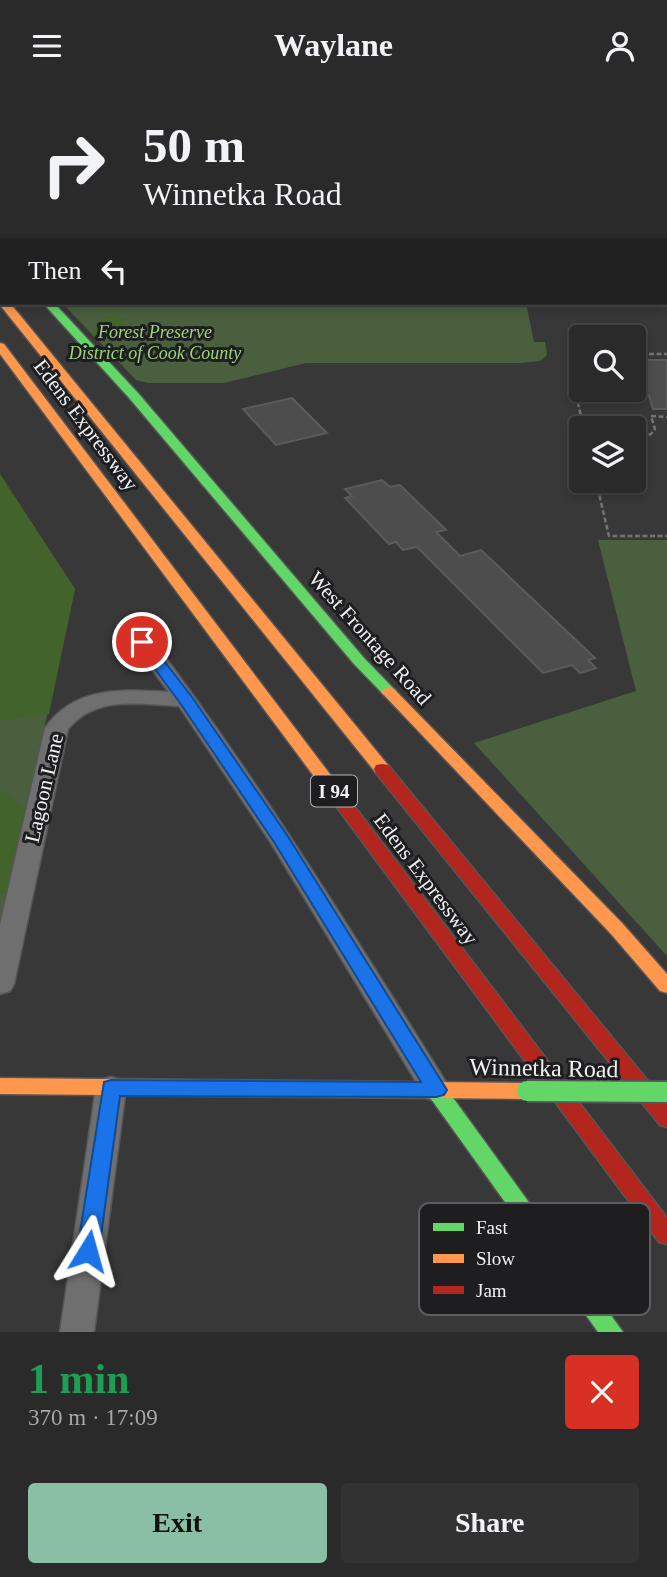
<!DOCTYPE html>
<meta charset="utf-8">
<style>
body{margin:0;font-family:"Times New Roman",serif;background:#323233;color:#f1f3f6;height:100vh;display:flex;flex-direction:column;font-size:26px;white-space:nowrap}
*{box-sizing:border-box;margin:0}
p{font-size:23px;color:#a5a7a9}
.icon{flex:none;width:38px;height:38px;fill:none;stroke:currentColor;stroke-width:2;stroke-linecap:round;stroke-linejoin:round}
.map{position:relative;height:1241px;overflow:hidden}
.side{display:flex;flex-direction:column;background:#2a2a2b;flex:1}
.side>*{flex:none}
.banner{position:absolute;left:0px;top:0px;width:668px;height:214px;box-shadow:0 4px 10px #0003,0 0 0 2px #464647;background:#2a2a2b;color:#f1f3f6;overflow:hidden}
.fabs{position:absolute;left:569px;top:234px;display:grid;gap:14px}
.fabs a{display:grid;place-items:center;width:77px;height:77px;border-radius:7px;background:#2a2a2b;box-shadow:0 4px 10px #0003,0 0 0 2px #464647;font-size:35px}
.pin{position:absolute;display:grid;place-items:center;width:60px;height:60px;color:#fff;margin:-30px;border:4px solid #fff;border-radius:50%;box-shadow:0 2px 7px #0007}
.me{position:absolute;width:77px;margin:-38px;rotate:8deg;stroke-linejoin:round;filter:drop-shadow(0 0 5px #0008)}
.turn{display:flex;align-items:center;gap:24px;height:147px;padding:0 28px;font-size:32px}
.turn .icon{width:91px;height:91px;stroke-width:2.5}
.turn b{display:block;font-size:49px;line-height:60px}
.then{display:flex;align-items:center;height:66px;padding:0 28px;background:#0003;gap:14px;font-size:26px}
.round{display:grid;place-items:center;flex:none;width:74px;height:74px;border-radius:7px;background:#323233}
.overview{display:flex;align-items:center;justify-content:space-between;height:119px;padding:0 28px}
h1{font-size:42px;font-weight:600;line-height:52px;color:#1e9e55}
.action{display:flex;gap:14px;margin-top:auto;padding:14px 28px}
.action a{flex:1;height:80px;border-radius:7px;background:#8abfa5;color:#111;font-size:28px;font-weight:600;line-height:80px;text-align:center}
.action a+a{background:#323233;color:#f1f3f6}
header{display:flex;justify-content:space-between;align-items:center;height:91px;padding:0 28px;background:#2a2a2b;font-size:32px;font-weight:600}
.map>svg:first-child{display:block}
.green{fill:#4a5f3d}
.forest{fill:#426329}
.building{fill:#4d4d4e;stroke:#5b5b5c;stroke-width:2}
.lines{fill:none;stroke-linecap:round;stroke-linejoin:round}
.street-casing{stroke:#565657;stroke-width:3}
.fast-casing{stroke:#565657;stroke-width:3}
.slow-casing{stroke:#565657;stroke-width:3}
.jam-casing{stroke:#565657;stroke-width:3}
.path{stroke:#747474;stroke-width:2.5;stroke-dasharray:5 2.5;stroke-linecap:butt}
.street{fill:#6f6f70;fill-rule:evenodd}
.fast{fill:#63d668;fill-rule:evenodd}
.slow{fill:#ff974d;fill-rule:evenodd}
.jam{fill:#b3261e;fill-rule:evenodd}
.fast-bridge-casing{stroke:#565657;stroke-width:24;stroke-linecap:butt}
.fast-bridge{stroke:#63d668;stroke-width:20}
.route{fill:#1a73e8;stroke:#114b97;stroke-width:2}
.labels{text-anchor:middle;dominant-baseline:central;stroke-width:6;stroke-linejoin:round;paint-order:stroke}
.far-park-label{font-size:18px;font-style:italic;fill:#9cd577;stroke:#1e1e20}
.shield{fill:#1e1e20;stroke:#b1b2b3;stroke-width:2}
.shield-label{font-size:19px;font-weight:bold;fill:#f0f1f2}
.street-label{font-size:21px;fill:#f0f1f2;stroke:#1e1e20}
.near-street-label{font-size:24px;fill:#f0f1f2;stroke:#1e1e20}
.key{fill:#1e1e20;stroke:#5d5d5f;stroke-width:2}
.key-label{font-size:19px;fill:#f0f1f2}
</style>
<header><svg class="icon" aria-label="menu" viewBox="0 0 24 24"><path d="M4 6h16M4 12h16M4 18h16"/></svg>Waylane<svg class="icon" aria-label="person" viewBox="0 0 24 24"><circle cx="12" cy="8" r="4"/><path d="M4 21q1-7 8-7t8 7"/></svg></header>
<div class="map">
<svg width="667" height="1241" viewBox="0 0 667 1241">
<rect width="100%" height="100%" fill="#383839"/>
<!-- green -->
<path class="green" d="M62 212H526L534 251H545L547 264 540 270 521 272H306L224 292H148L136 289Z
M0 383 75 498 0 837Z
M598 449H667V865L474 652 636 600Z"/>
<!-- forest -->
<path class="forest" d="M116 224 125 228 121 240 115 248 96 247 92 244C95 231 104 225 116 224Z
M0 384 75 498 49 623C32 628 17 625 0 630Z
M0 698 28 720 7 803 0 801Z"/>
<!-- building -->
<path class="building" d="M637 269H667V318H653L649 305H634V281H640Z
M292 307 327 342 276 354 243 318Z
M382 389 390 396 400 394 446 439 436 441 460 465 481 459 595 567 588 569 596 577 580 582 572 574 543 582 417 456 403 459 396 451 389 453 345 407 352 405 345 398Z"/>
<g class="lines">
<!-- street casing -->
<g class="street-casing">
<path id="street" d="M72 0H128L129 2H71Z
M208 0H229L207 2Z
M495 0H511L512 2H496Z
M524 0H537L523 2Z
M142 545 150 546C258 688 351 840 446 991L451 999 446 1007 436 1010 426 1007 271 752 179 615C140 613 96 604 68 638L14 893 10 900 0 903V834L45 637C74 595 123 598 169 601L131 551 134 546Z
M111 986 121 989 126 997 94 1241H60L96 997 101 989Z"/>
</g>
<!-- fast casing -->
<g class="fast-casing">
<path id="fast" d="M33 0H42L32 2Z
M2 28V34L0 35V29Z
M0 155H2V163H0Z
M43 212H54L138 302 364 567 394 598 397 601 394 604H384L354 573 130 308Z
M436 991 443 993 623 1241H598L429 1005 426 999 429 993Z"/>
</g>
<!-- slow casing -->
<g class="slow-casing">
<path id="slow" d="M2 96V102L0 103V97Z
M2 209V212H10L388 674 390 678 388 682H376L0 214Z
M0 252 4 253 345 703 347 707 345 711H333L0 263Z
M389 596 394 598 623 833 667 883V902L660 900 611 843 384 604 381 601 384 598Z
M0 987 527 992 534 994 537 1000 534 1006 527 1008 0 1003Z"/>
</g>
<!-- jam casing -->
<g class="jam-casing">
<path id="jam" d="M74 0H82L73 2Z
M382 673 388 674 667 1013V1036L660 1034 376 682 374 678 376 674Z
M339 702 345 703 667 1127V1153L659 1151 333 711 331 707 333 703Z"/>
</g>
<!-- path -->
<path class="path" d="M634 263H667
M576 304 584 338
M634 347 651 343 655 338 651 325 667 326
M596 390 609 445H667"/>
<!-- street -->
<use href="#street" class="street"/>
<!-- fast -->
<use href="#fast" class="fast"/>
<!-- slow -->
<use href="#slow" class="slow"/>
<!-- jam -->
<use href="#jam" class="jam"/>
<!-- fast-bridge casing -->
<g class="fast-bridge-casing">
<path id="fast-bridge" d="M527 1000 667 1001"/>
</g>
<!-- fast-bridge -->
<use href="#fast-bridge" class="fast-bridge"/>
</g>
<!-- route -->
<path class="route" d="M142 547 147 548 192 606 287 744 447 999 444 1004 436 1006 120 1005 99 1160 96 1166 88 1169 80 1166 77 1160 104 991 111 989 421 991 274 751 180 612 135 551Z"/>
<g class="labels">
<!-- far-park labels -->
<g class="far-park-label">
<text x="155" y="241">Forest Preserve<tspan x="155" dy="21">District of Cook County</tspan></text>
</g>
<!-- shield labels -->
<rect class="shield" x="311" y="684.5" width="46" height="31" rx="5"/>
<g class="shield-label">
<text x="334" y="700">I 94</text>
</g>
<!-- street labels -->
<g class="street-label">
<text transform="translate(86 334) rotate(53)">Edens Expressway</text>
<text transform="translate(370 547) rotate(48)">West Frontage Road</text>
<text transform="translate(44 697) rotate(-77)">Lagoon Lane</text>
<text transform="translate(426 788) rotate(53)">Edens Expressway</text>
</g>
<!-- near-street labels -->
<g class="near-street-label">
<text transform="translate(544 977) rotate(1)">Winnetka Road</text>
</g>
</g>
<!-- legend -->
<rect x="419" y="1112" width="231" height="112" rx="10" class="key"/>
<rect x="433" y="1132" width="31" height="8" fill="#63d668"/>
<rect x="433" y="1163" width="31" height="9" fill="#ff974d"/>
<rect x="433" y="1195" width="31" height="8" fill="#b3261e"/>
<g class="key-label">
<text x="476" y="1143">Fast</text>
<text x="476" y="1174">Slow</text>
<text x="476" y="1206">Jam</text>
</g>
</svg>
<div class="fabs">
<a><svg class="icon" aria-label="search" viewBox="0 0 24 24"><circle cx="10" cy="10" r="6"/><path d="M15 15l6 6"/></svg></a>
<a><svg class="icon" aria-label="layers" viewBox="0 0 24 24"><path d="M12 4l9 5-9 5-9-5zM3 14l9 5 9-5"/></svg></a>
</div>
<div class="pin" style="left:142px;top:551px;background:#d93025"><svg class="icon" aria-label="arrive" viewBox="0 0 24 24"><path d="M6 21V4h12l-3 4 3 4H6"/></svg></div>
<svg class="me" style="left:88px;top:1160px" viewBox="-20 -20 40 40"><path d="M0-17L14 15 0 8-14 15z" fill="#1a73e8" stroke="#fff" stroke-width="4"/></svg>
<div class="banner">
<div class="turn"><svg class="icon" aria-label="right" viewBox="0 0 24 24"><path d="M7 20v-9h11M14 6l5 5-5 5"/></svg><div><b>50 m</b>Winnetka Road</div></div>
<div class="then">Then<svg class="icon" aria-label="left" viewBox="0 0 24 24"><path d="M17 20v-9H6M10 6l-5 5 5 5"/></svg></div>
</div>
</div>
<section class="side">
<div class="overview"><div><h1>1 min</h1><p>370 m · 17:09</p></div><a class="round" style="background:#d93025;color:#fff"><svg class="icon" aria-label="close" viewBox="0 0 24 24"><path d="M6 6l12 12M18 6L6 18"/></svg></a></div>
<div class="action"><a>Exit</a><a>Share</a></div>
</section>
